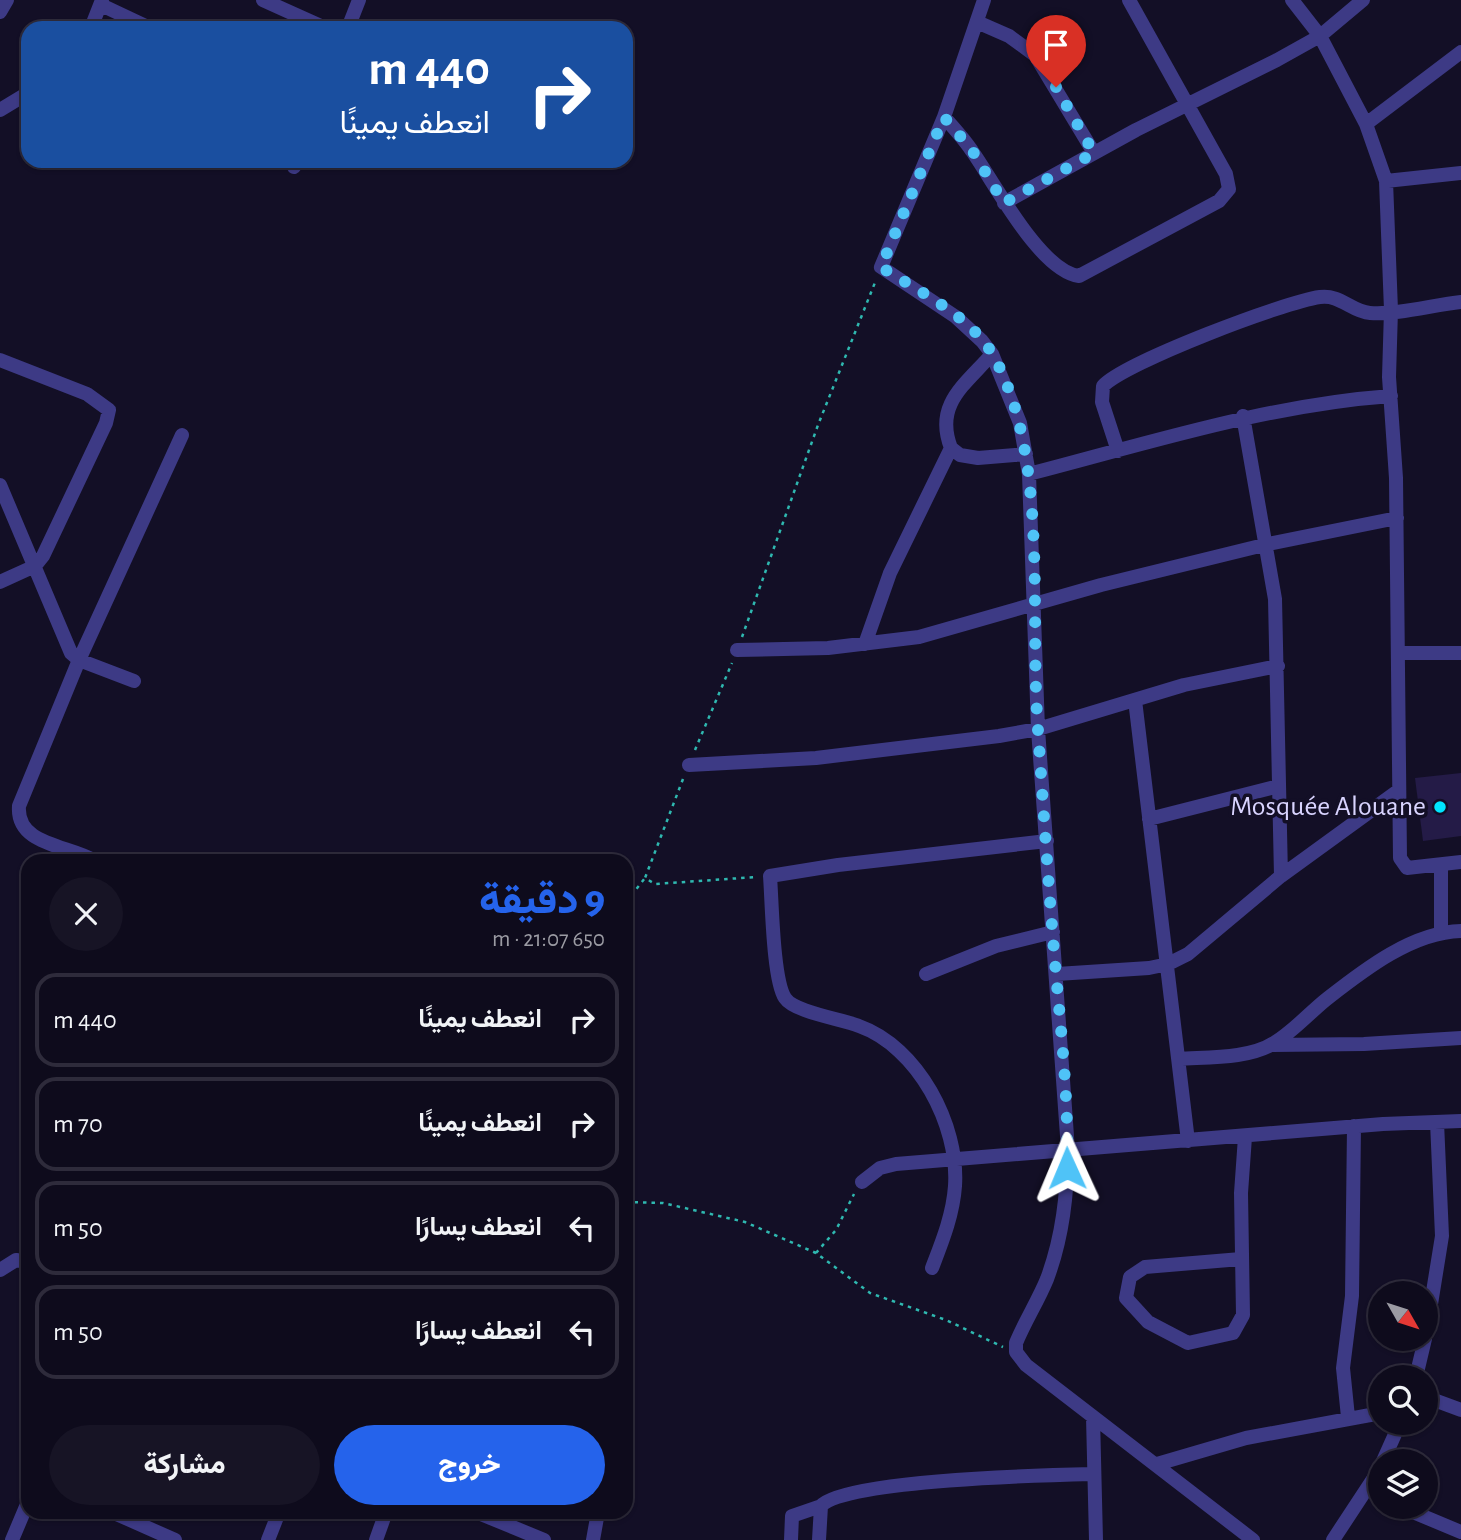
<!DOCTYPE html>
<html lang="ar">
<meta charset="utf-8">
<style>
body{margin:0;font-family:"Alegreya Sans",Vazirmatn,sans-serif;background:#171425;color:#f1f3f6;direction:rtl;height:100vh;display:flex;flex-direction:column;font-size:26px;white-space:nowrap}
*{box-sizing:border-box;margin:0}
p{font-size:23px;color:#9b9ba3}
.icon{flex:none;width:38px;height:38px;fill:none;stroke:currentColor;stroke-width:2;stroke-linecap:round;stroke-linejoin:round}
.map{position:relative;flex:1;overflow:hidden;direction:ltr}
.panel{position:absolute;left:21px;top:854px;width:612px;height:665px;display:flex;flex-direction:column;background:#0e0b1c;border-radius:21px;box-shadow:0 2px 5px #0004,0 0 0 2px #2e2b3b;direction:rtl}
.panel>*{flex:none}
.top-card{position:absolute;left:21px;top:21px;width:612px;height:147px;border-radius:21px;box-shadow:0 2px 5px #0004,0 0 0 2px #2e2b3b;direction:rtl;background:#1a4fa0;color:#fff;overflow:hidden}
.needle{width:46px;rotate:129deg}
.fabs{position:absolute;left:1368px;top:1281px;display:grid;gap:14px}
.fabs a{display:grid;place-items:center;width:70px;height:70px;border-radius:50%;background:#0e0b1c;box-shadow:0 2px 5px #0004,0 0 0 2px #2e2b3b;font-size:35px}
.pin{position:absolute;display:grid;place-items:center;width:60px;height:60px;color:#fff;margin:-72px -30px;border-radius:50% 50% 50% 0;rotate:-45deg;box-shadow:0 0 7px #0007}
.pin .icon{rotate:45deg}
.me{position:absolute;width:77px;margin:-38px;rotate:359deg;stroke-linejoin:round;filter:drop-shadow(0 0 5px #0008)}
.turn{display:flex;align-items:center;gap:24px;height:147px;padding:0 28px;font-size:32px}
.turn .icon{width:91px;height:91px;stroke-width:2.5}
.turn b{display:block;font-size:49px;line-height:60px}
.round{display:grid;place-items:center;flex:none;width:74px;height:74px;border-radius:37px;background:#171425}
.overview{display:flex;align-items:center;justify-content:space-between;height:119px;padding:0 28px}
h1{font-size:42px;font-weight:800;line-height:52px;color:#2563eb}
.action{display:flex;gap:14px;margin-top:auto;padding:14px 28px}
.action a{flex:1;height:80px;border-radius:42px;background:#2563eb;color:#fff;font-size:28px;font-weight:800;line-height:80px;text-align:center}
.action a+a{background:#171425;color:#f1f3f6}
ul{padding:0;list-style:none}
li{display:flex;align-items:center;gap:21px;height:94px;margin:0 14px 10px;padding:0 14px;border:4px solid #2e2b3b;border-radius:21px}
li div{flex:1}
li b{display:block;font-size:26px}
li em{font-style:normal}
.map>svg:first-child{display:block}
.building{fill:#241b47}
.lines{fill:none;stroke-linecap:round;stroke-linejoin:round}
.path{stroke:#2fb8b0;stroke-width:2.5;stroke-dasharray:3.5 5;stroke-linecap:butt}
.minor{stroke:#3d3a85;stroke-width:14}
.route{stroke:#4fc3f7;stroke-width:12;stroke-dasharray:0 21.6}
.poi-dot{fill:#00e5ff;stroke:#130f26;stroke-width:2.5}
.labels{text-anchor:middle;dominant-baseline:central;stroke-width:7;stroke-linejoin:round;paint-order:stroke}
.poi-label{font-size:28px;fill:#d9d4ff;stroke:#130f26;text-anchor:end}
</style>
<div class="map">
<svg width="1461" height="1540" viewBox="0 0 1461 1540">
<rect width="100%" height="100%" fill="#130f26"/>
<!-- building -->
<path class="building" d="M1461 773V836L1423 841 1415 778Z"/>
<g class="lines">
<!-- path -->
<path class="path" d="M742 637 818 425 876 280
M695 750 732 663
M683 779 645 878 655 884 756 877
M125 861H144
M626 902 645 878
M626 1202 663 1203 745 1222 816 1253 870 1293 946 1320 1003 1347
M816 1253 836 1230 854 1194"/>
<!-- minor -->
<path class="minor" d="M263 0 325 28
M984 0 944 117 881 267 956 317 982 341 992 354 1020 423 1029 474 1038 729 1068 1150C1067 1194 1063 1236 1047 1279 1038 1301 1025 1321 1016 1343V1352L1026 1365 1253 1540
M1292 0 1320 36 1366 124 1386 181 1391 310 1389 377 1396 478 1400 858 1407 868 1461 862
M101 5 150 28
M0 12 7 0
M977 22 1009 36 1035 55 1094 153
M91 28 102 0
M348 28 359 0
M0 110 28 93
M944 117C954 128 964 139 972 151 994 182 1040 271 1079 276L1219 201 1229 189 1226 174 1129 0
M1366 124 1461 52
M294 167 297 161
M1386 181 1461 173
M1004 203 1136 130 1277 60 1320 36 1363 0
M992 354C965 385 934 404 951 448L960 455 978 458 1026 454
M0 360 87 394 109 410 106 423 43 556 35 566 0 582
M1243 416 1275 599 1281 876
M1118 451 1102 402 1103 386C1126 362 1284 302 1320 297 1340 294 1352 312 1370 313 1397 315 1433 305 1461 302
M1029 474C1149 443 1267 405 1391 396
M0 485 71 653 79 660 134 681
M865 644 890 573 951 448
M737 650 828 648 919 637 1101 585 1268 544 1397 518
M1398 653H1461
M1135 700 1188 1141
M689 765 816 758 999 736 1038 729 1184 685 1278 666
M1149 819 1279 786
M95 861C70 845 16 846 19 806L79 660 182 435
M1441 931V865
M926 974 996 946 1053 932
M1057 974 1149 968 1168 964 1188 954 1281 876 1398 791
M1273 1045 1364 1044 1461 1038
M1179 1059C1207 1057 1249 1059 1274 1043 1294 1031 1310 1012 1328 998 1365 969 1413 932 1461 931
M862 1182 880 1168 896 1164 1383 1124 1461 1121
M1241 1259 1145 1267 1130 1277 1126 1298 1148 1322 1188 1343 1233 1333 1243 1315 1241 1193 1245 1137
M932 1268C942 1242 953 1215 955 1186 959 1125 918 1047 859 1026 841 1019 794 1012 785 998 773 980 772 902 770 876L838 865 1047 841
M0 1270 16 1260 28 1262
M1426 1335 1442 1236 1437 1122
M1416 1377 1425 1339
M1426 1397 1461 1410
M1093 1417 1096 1540
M1348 1417 1343 1368 1352 1296 1354 1126
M1383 1461 1400 1423
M1157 1464 1246 1438 1381 1413
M1401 1507 1461 1532
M112 1512 175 1540
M476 1512 544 1540
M12 1540 28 1502
M268 1540 279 1512
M376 1540 386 1512
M593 1540 598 1512
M791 1540 792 1516 821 1506
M819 1540 821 1506C843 1480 1050 1475 1093 1474
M1333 1540 1381 1467"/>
</g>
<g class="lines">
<!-- route -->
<path class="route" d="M1056 87 1094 153 1004 203 972 150 944 117 881 267C918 291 971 316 993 355 1050 456 1029 615 1038 730 1043 804 1048 878 1054 951 1060 1023 1069 1096 1067 1168"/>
</g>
<!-- markers -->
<circle class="poi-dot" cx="1440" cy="807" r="7"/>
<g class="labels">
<!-- poi labels -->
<g class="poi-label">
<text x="1426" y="807">Mosquée Alouane</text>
</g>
</g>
</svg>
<div class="fabs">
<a><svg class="needle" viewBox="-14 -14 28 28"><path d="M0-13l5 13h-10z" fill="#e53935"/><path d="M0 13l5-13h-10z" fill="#9b9ba3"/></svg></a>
<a><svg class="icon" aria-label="search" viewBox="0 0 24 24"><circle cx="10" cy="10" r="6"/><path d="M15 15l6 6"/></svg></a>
<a><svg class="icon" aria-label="layers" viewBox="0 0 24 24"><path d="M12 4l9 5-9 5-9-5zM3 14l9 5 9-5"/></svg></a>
</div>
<div class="pin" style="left:1056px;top:87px;background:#d93025"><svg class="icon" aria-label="arrive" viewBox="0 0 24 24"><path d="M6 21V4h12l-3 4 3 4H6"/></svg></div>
<svg class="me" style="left:1067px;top:1168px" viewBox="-20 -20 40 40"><path d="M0-17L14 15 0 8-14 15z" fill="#4fc3f7" stroke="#fff" stroke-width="4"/></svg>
<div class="top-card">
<div class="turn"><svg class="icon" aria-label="right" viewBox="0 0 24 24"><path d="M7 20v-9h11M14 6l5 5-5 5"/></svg><div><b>440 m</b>انعطف يمينًا</div></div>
</div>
<section class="panel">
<div class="overview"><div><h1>9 دقيقة</h1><p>650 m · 21:07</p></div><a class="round"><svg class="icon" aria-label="close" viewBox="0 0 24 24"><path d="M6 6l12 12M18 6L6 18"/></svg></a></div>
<ul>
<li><svg class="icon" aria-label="right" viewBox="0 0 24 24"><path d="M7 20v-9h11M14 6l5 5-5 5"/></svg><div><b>انعطف يمينًا</b></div><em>440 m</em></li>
<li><svg class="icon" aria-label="right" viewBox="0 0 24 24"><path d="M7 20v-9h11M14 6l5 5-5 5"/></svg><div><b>انعطف يمينًا</b></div><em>70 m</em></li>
<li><svg class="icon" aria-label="left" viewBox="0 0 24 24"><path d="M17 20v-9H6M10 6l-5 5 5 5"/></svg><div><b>انعطف يسارًا</b></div><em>50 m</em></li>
<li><svg class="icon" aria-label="left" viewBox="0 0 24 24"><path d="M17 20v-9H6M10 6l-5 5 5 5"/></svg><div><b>انعطف يسارًا</b></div><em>50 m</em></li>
</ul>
<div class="action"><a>خروج</a><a>مشاركة</a></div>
</section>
</div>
